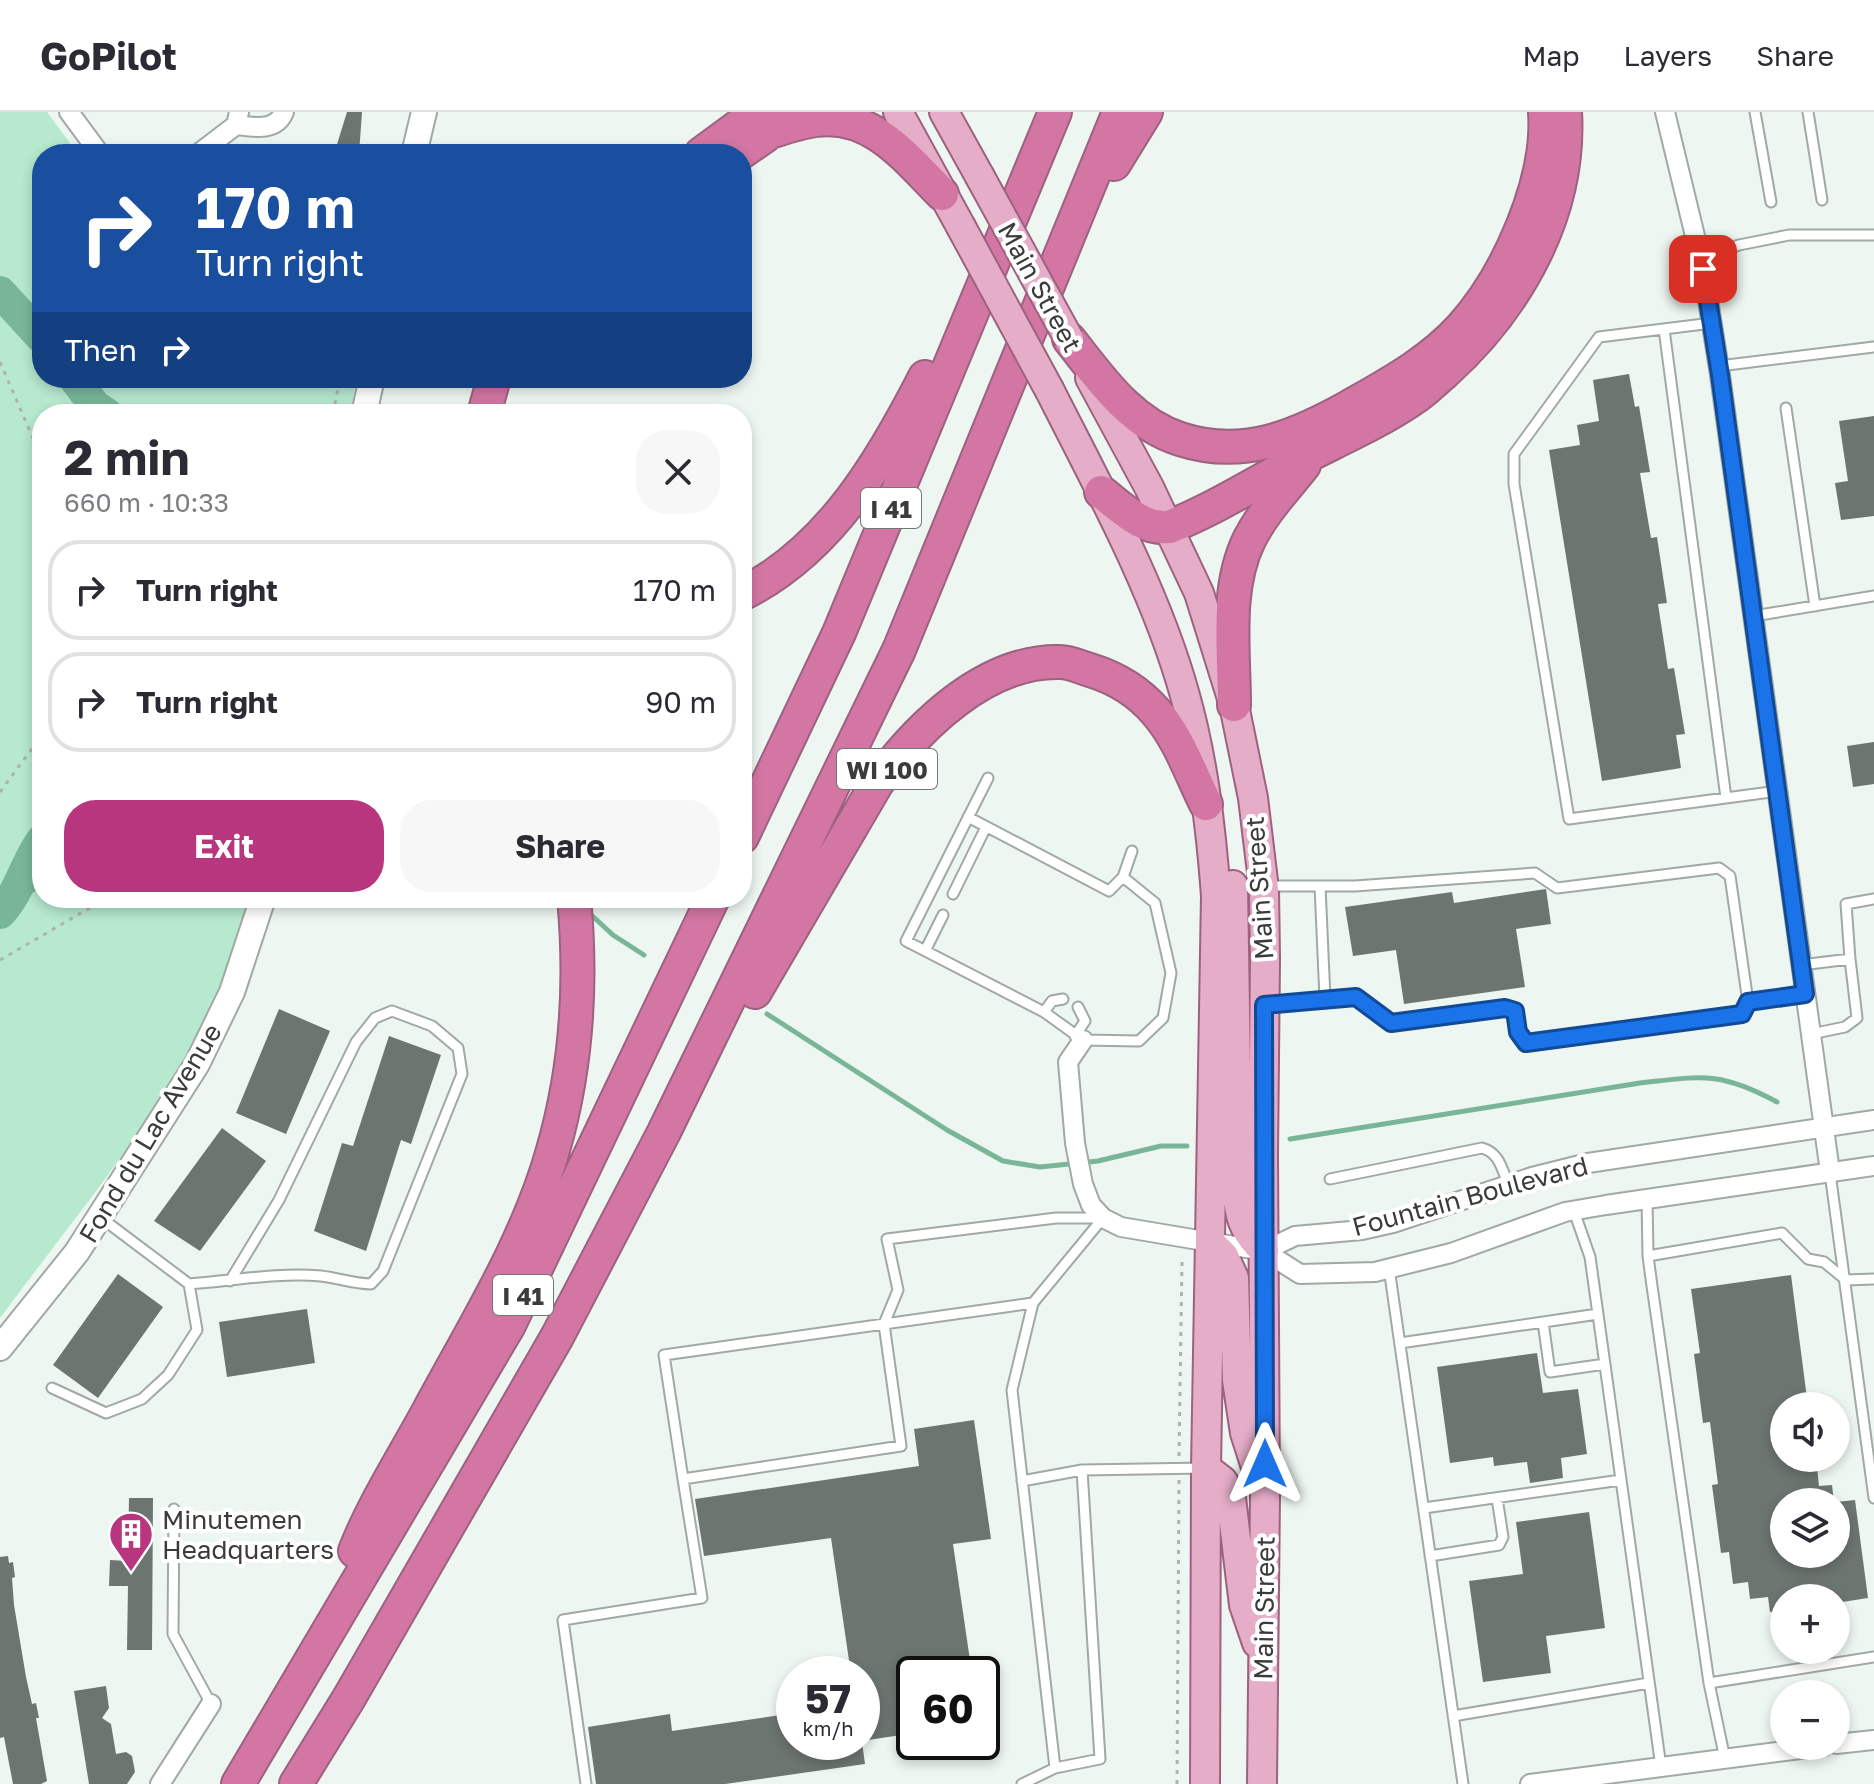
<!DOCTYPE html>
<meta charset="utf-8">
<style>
body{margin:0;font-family:"Golos Text",sans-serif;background:#f7f7f7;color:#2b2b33;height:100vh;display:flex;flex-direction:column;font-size:30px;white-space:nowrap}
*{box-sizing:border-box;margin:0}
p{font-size:26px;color:#7c7c81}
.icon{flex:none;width:44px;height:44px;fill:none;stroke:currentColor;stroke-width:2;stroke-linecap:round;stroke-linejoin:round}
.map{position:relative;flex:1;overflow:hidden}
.side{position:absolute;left:32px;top:292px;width:720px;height:504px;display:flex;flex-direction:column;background:#fff;border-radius:32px;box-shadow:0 4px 12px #0003}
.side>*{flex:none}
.guide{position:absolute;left:32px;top:32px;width:720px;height:244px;border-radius:32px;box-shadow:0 4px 12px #0003;background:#1a4fa0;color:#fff;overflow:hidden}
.controls{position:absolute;left:1770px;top:1280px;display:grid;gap:16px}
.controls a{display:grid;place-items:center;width:80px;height:80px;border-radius:50%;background:#fff;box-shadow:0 4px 12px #0003;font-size:40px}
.speed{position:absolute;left:776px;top:1544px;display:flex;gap:16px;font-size:40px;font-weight:700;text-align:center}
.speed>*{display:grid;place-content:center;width:104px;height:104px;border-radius:50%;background:#fff;box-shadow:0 4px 12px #0003;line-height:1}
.speed small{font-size:20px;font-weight:400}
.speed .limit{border:4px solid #111;border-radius:12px;background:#fff;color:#111}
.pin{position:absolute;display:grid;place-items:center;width:68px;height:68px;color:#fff;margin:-34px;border-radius:16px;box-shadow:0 4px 12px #0006}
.me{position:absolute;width:88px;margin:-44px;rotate:0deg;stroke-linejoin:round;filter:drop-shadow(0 0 6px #0008)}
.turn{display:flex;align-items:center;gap:28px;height:168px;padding:0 32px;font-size:36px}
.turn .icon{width:104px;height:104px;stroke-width:2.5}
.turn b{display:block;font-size:56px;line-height:68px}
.then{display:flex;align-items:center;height:76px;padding:0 32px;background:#0003;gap:16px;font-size:30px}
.round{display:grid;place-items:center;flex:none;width:84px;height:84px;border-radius:32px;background:#f7f7f7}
.headline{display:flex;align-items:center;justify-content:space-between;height:136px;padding:0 32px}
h1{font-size:48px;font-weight:700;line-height:60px}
.primary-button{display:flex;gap:16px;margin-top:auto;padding:16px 32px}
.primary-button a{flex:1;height:92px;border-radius:32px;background:#b8367e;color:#fff;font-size:32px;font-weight:700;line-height:92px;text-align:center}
.primary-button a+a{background:#f7f7f7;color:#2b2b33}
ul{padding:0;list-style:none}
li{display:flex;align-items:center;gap:24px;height:100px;margin:0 16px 12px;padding:0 16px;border:4px solid #e1e1e2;border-radius:32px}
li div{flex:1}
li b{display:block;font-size:30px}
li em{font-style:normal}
header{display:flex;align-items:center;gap:48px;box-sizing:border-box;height:112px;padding:0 40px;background:#fff;border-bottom:2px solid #e1e1e2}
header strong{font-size:38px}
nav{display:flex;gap:44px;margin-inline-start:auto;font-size:28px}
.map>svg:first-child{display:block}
.green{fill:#b6e9ce}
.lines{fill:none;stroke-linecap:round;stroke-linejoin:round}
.stream{stroke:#79b697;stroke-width:5}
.river{stroke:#79b697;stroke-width:32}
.building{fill:#6d7571}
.lane-casing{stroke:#a0a9a4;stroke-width:13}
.street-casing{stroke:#a0a9a4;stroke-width:22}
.secondary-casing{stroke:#a0a9a4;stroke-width:28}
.primary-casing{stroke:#9d627f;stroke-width:32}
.highway-casing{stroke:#9d627f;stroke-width:36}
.path{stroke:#adb4b0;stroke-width:3;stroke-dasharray:4 6;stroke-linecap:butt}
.lane{stroke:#fff;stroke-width:9}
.street{stroke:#fff;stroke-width:18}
.secondary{stroke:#fff;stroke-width:24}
.primary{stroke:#e5adc8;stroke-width:28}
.highway{stroke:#d376a3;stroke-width:32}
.primary-bridge-casing{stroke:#9d627f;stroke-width:32;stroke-linecap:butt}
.primary-bridge{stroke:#e5adc8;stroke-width:28}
.route-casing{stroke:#114b97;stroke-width:20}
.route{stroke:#1a73e8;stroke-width:14}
.labels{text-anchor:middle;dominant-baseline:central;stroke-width:8;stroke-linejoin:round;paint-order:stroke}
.shield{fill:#fff;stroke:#747676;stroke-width:2}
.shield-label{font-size:24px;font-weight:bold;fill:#393c3b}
.street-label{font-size:26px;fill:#393c3b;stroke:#fff}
.poi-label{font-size:26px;fill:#393c3b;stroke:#fff;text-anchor:start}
</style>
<header>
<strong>GoPilot</strong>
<nav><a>Map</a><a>Layers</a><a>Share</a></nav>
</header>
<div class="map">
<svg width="1874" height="1672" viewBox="0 0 1874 1672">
<rect width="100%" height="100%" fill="#edf6f1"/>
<!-- green -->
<path class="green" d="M0 0H47L78 42H42V266H314L355 275 350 302H42V786H249C237 831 221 882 199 923 144 1024 68 1114 0 1206Z"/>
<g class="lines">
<!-- stream -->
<path class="stream" d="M13 788 42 773
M588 800 613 823 644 843
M767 902 947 1018 1003 1049 1040 1055 1098 1049 1161 1034H1187
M1290 1027 1640 971C1702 964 1720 959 1777 990"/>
<!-- river -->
<path class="river" d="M0 180 42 226
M74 266 95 294 107 302
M0 801C20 780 25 751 42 728"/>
</g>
<!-- building -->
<path class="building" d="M347 0H362L359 42H334Z
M1629 262 1635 295 1639 294 1650 360 1640 361 1651 426 1657 425 1667 491 1658 492 1668 557 1674 556 1685 622 1676 623 1681 656 1602 669 1549 338 1580 333 1577 313 1599 309 1593 268Z
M1874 304V404L1841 408 1835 371 1848 369 1839 309Z
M1874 630V672L1853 675 1847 634Z
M1546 777 1551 812 1516 817 1525 875 1404 892 1396 838 1353 844 1345 795 1452 780 1454 791Z
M279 897 330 919 286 1022 236 1001Z
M389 924 441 943 411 1032 401 1028 366 1139 314 1119 342 1031 353 1034Z
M222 1016 266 1049 200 1139 154 1109Z
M118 1162 163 1195 98 1286 53 1253Z
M1791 1163 1808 1294H1784V1346H1816L1819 1374 1832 1373 1834 1390H1784V1442H1836V1390L1855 1388 1868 1486 1836 1491V1486H1784V1498L1770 1500 1768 1485 1750 1487 1748 1470 1733 1472 1729 1440 1721 1441 1712 1373 1718 1372 1710 1310 1703 1311 1694 1242 1700 1241 1691 1177Z
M307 1197 315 1251 227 1265 219 1210Z
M1537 1241 1543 1281 1578 1277 1587 1342 1561 1346 1563 1366 1530 1371 1527 1350 1494 1354 1493 1345 1450 1351 1437 1255Z
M974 1308 991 1427 953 1432 972 1562H914V1621L862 1629V1562H851L831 1426 704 1444 695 1387 919 1354 914 1317Z
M129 1386H153L152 1538H127L128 1474H109L110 1448 128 1449Z
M1589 1400 1605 1516 1546 1524 1551 1561 1483 1570 1469 1469 1523 1462 1516 1410Z
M8 1444 9 1451 13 1450 15 1465 12 1466 14 1493 26 1565 32 1592 36 1591 39 1606H36L47 1669 41 1672H13L4 1625 0 1626V1445Z
M106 1574 109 1596 102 1606 111 1612 116 1642 126 1640 132 1644 135 1660 127 1672H89L74 1579Z
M794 1601V1630H862L865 1652 725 1672H596L588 1615 670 1602 672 1619Z"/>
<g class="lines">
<!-- lane casing -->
<g class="lane-casing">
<path id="lane" d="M1755 0 1771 90
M1808 0 1822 88
M1701 146 1739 133 1789 123H1874
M1712 211 1599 225 1514 342V372L1569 707 1778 679
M1664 217 1726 686
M1719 254 1874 235
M1786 296 1815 494
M1754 504 1874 484
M988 666 906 829 1044 900 1083 928 1139 929 1163 906 1171 861 1155 791 1123 765 1132 739
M968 705 1109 779 1123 765
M1266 774H1355L1535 761 1557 776 1719 756 1730 764 1748 890 1742 902 1526 931 1518 920 1515 899 1505 896 1391 911 1356 885 1267 893
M1320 774 1325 887
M953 782 986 715
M925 839 943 803
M1850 847 1846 792 1874 787
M1801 853 1850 847 1857 906 1845 915 1811 922
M1748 890 1805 882
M1044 900 1052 889 1063 887
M1075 924 1085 909 1078 895
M1830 1061 1874 1386
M1330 1067 1482 1036C1500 1041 1502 1058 1509 1074
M1647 1086 1648 1144 1652 1174 1709 1571 1725 1647
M1574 1099 1590 1145 1661 1655
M100 1105 189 1172C232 1169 278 1160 321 1164 338 1166 354 1172 371 1172L383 1159 462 962 458 936 432 914 392 899 375 906 356 930 279 1088 230 1169
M1102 1106H1056L887 1127 898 1178 884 1212 901 1334 683 1367 664 1243 1033 1191 1103 1106
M1648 1144 1782 1121 1808 1147 1824 1150 1846 1168 1874 1167
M1389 1156 1463 1672
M1033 1191 1012 1278 1055 1656 1100 1647 1082 1358 1205 1356
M1543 1210 1550 1260 1605 1252
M1400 1231 1598 1202
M52 1276 106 1301 142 1287 168 1263 197 1218 189 1172
M1022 1369 1082 1358
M1424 1396 1621 1368
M174 1397 173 1522 211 1592
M1430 1444 1499 1433 1503 1425 1497 1386
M1709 1571 1874 1545
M1453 1604 1649 1571
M586 1672 563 1508 702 1486 683 1367
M1022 1672 1055 1656"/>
</g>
<!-- street casing -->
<g class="street-casing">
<path id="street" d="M69 0 100 42
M239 0 236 13C254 15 276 20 284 0
M1665 0 1703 157 1720 263 1830 1060
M198 42 236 13
M1083 928 1068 950 1075 1031 1083 1072 1091 1093 1103 1106 1121 1115 1264 1139 1300 1162 1375 1160 1451 1141 1565 1100 1606 1093 1874 1054
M1264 1139 1295 1124 1362 1118 1393 1111 1532 1065 1588 1051 1874 1008
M1836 1632 1874 1628
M160 1672 211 1592
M1530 1672 1824 1634"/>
</g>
<!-- secondary casing -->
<g class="secondary-casing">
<path id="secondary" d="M414 42 424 0
M364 302 372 266
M0 1236 77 1140 197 952 232 880 263 786"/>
</g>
<!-- primary casing -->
<g class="primary-casing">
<path id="primary" d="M898 0 960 113
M944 0 979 63
M1090 266 1149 375 1199 481 1234 593 1253 686 1264 777 1265 847 1263 1044 1265 1382 1262 1672
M1050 279C1098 374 1155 477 1184 580 1203 646 1211 716 1216 784L1206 1356 1205 1672
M1233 773 1238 1086C1240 1109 1247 1123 1264 1139
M1210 1130 1224 1144 1234 1166 1237 1268 1245 1321 1256 1355
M1206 1356 1223 1369 1231 1386 1244 1493 1257 1531"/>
</g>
<!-- highway casing -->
<g class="highway-casing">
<path id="highway" d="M767 21C783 16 800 10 816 8 872 0 907 47 942 82
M701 42 758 0
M739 42 785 10
M1114 52 1146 0
M1069 227C1100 266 1130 311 1180 327 1241 347 1293 326 1347 296 1387 273 1429 251 1461 216 1507 165 1550 70 1545 0
M484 302 494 266
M1101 380C1121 395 1142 418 1169 415 1212 398 1252 373 1293 351 1333 330 1374 313 1411 288 1423 281 1433 270 1444 261 1517 195 1571 101 1565 0
M742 482C830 438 882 349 925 265
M1234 593C1234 539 1225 477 1249 428 1263 400 1285 377 1304 353
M742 725 839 521 1055 0
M755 880 877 671C918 615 985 548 1060 550 1070 550 1080 555 1090 558 1116 566 1138 579 1156 600 1179 626 1191 662 1206 692
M355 1439C374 1391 403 1346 428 1300 473 1216 527 1131 553 1038 577 955 582 871 574 786
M238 1672 509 1213 713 786
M296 1672 349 1586 557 1225 664 1020 899 538 1119 0"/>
</g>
<!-- path -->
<path class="path" d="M0 250 42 347
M333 302 340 266
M0 680 42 623
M0 848 107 786
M1179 1344 1182 1148
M1177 1672 1179 1368"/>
<!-- lane -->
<use href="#lane" class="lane"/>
<!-- street -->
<use href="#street" class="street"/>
<!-- secondary -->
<use href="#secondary" class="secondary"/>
<!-- primary -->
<use href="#primary" class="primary"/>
<!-- highway -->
<use href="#highway" class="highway"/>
<!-- primary-bridge casing -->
<g class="primary-bridge-casing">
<path id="primary-bridge" d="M979 63 1069 227
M960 113 1050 279"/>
</g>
<!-- primary-bridge -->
<use href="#primary-bridge" class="primary-bridge"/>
</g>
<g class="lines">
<!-- route casing -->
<g class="route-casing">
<path id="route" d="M1265 1352 1264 893 1356 885 1391 911 1505 896 1515 899 1518 920 1526 931 1742 902 1748 890 1805 882 1720 263 1703 157"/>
</g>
<!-- route -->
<use href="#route" class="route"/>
</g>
<!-- icons -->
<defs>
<g id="building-pin" transform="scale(2.3)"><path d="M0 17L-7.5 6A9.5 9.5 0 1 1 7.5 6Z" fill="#b8367e" stroke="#fff"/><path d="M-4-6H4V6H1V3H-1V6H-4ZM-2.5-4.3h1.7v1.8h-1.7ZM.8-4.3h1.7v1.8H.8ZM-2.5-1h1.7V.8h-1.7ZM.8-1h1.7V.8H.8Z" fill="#fff"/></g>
</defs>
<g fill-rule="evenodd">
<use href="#building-pin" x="131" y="1422"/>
</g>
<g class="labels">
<!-- shield labels -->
<g class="shield">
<rect x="861" y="376" width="60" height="40" rx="6"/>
<rect x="837" y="637" width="100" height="40" rx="6"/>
<rect x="493" y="1163" width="60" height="40" rx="6"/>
</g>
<g class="shield-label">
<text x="891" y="396">I 41</text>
<text x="887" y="657">WI 100</text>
<text x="523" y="1183">I 41</text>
</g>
<!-- street labels -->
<g class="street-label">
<text transform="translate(1040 175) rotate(61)">Main Street</text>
<text transform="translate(1259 776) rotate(-94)">Main Street</text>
<text transform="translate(150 1021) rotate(-59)">Fond du Lac Avenue</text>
<text transform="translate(1470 1084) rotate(-15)">Fountain Boulevard</text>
<text transform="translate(1264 1496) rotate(-89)">Main Street</text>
</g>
<!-- poi labels -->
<g class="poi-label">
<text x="162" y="1407">Minutemen<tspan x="162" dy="30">Headquarters</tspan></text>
</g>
</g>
</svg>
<div class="controls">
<a><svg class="icon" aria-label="sound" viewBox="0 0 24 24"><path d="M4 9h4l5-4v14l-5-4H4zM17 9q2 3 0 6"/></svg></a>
<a><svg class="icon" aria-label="layers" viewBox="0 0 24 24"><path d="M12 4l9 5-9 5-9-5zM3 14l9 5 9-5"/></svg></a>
<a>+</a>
<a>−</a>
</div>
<div class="speed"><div>57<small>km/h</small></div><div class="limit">60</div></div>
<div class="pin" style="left:1703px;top:157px;background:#d93025"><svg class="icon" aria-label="arrive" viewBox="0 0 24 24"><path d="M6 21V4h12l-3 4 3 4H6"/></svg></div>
<svg class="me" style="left:1265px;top:1352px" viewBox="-20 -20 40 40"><path d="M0-17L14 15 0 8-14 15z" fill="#1a73e8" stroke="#fff" stroke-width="4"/></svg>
<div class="guide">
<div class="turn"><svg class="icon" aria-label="right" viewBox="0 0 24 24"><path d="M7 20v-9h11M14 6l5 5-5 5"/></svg><div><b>170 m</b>Turn right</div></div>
<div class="then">Then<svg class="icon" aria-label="right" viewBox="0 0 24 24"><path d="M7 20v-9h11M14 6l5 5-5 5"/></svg></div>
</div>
<section class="side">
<div class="headline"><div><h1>2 min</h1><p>660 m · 10:33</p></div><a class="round"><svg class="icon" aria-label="close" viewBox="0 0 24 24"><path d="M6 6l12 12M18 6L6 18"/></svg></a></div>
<ul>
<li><svg class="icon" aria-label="right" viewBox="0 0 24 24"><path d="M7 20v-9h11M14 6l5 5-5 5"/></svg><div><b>Turn right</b></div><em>170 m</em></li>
<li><svg class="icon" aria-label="right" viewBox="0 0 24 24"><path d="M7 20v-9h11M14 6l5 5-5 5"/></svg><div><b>Turn right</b></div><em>90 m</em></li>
</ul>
<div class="primary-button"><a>Exit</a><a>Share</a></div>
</section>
</div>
